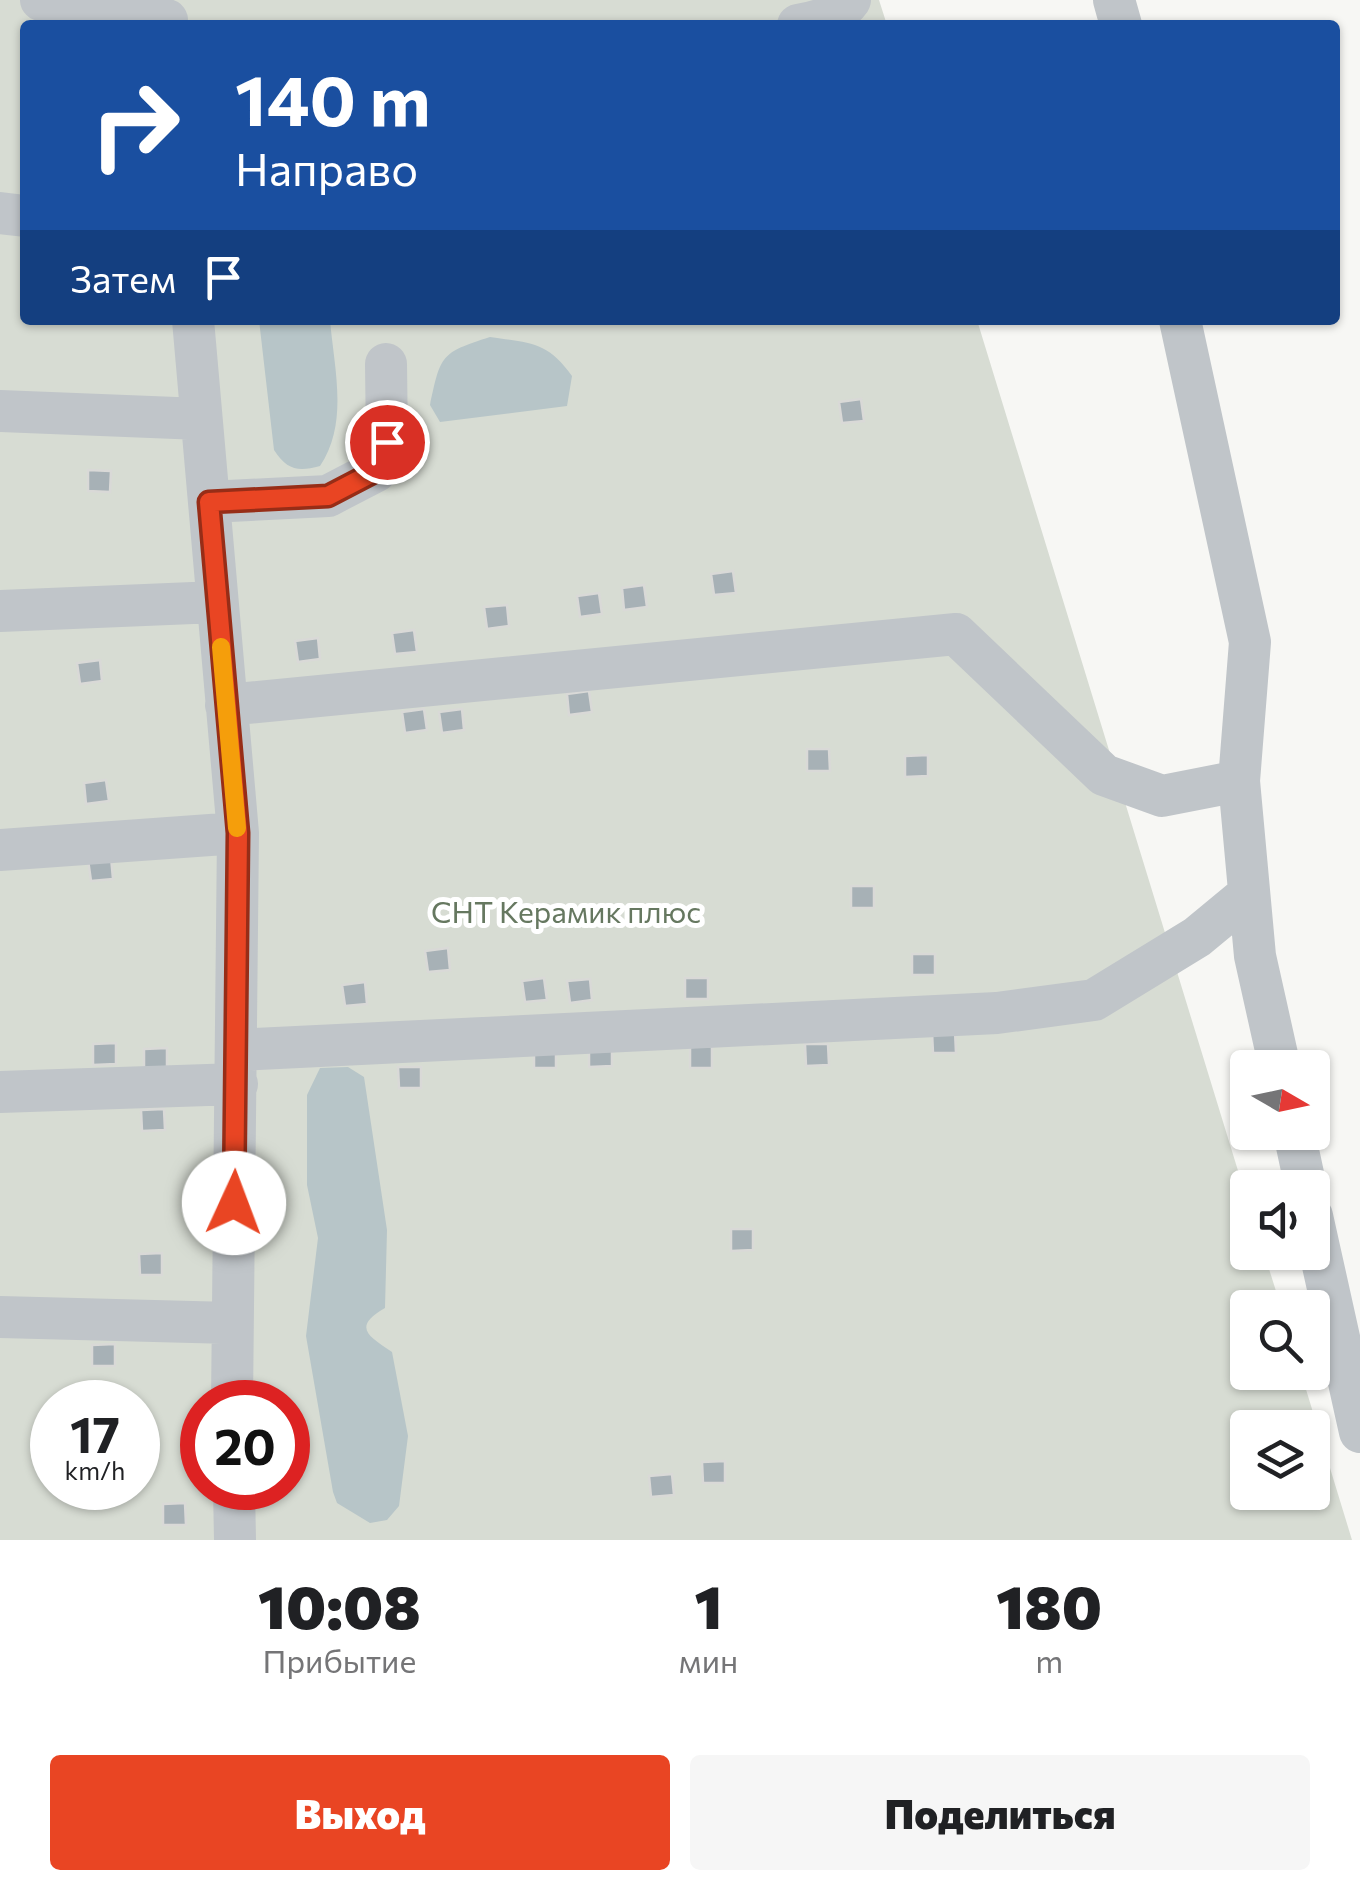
<!DOCTYPE html>
<html lang="ru">
<meta charset="utf-8">
<style>
body{margin:0;font-family:Commissioner,sans-serif;background:#f6f6f6;color:#202124;height:100vh;display:flex;flex-direction:column;font-size:38px;white-space:nowrap}
*{box-sizing:border-box;margin:0}
p{font-size:32px;color:#757577}
.icon{flex:none;width:55px;height:55px;fill:none;stroke:currentColor;stroke-width:2;stroke-linecap:round;stroke-linejoin:round}
.map{position:relative;height:1540px;overflow:hidden}
.sheet{display:flex;flex-direction:column;background:#fff;flex:1}
.sheet>*{flex:none}
.top-card{position:absolute;left:20px;top:20px;width:1320px;height:305px;border-radius:10px;box-shadow:0 2px 8px #0004;background:#1a4fa0;color:#fff;overflow:hidden}
.needle{width:65px;rotate:99deg}
.buttons{position:absolute;left:1230px;top:1050px;display:grid;gap:20px}
.buttons a{display:grid;place-items:center;width:100px;height:100px;border-radius:10px;background:#fff;box-shadow:0 2px 8px #0004;font-size:50px}
.speed{position:absolute;left:30px;top:1380px;display:flex;gap:20px;font-size:50px;font-weight:700;text-align:center}
.speed>*{display:grid;place-content:center;width:130px;height:130px;border-radius:50%;background:#fff;box-shadow:0 2px 8px #0004;line-height:1}
.speed small{font-size:25px;font-weight:400}
.speed .limit{border:15px solid #d22;background:#fff;color:#111}
.pin{position:absolute;display:grid;place-items:center;width:85px;height:85px;color:#fff;margin:-42px;border:5px solid #fff;border-radius:50%;box-shadow:0 2px 10px #0007}
.me{position:absolute;width:110px;margin:-55px;rotate:2deg;stroke-linejoin:round;filter:drop-shadow(0 0 8px #0008)}
.turn{display:flex;align-items:center;gap:35px;height:210px;padding:0 50px;font-size:45px}
.turn .icon{width:130px;height:130px;stroke-width:2.5}
.turn b{display:block;font-size:70px;line-height:85px}
.then{display:flex;align-items:center;height:95px;padding:0 50px;background:#0003;gap:20px;font-size:38px}
.eta{display:flex;justify-content:space-evenly;align-items:center;height:170px;text-align:center}
.eta b{font-size:60px;font-weight:800;line-height:70px}
.button{display:flex;gap:20px;margin-top:auto;padding:20px 50px}
.button a{flex:1;height:115px;border-radius:10px;background:#e94523;color:#fff;font-size:40px;font-weight:800;line-height:115px;text-align:center}
.button a+a{background:#f6f6f6;color:#202124}
.map>svg:first-child{display:block}
.green{fill:#d7dcd3;fill-rule:evenodd}
.water{fill:#b7c5c8}
.building{fill:#a7b1b6;stroke:#d9d9d7;stroke-width:2.5}
.lines{fill:none;stroke-linecap:round;stroke-linejoin:round}
.minor{stroke:#c0c5c9;stroke-width:42}
.route-casing{stroke:#972d17;stroke-width:25}
.route{stroke:#e94523;stroke-width:18}
.slow{stroke:#f59e0b;stroke-width:18}
.labels{text-anchor:middle;dominant-baseline:central;stroke-width:10;stroke-linejoin:round;paint-order:stroke}
.park-label{font-size:30px;fill:#667860;stroke:#fff}
</style>
<div class="map">
<svg width="1360" height="1540" viewBox="0 0 1360 1540">
<rect width="100%" height="100%" fill="#f7f7f4"/>
<!-- green -->
<path class="green" d="M0 0H879L887 25H25V320H977L1247 1200 1248 1252 1264 1253 1281 1307 1248 1308V1372L1301 1373 1352 1540H0ZM52 1402H138V1488H52ZM202 1402H288V1488H202ZM1248 1428H1312V1492H1248Z"/>
<!-- water -->
<path class="water" d="M259 320H330C334 368 349 423 320 466 298 472 287 470 274 450Z
M490 337C530 343 547 341 572 376L567 406 440 422 430 405C441 355 440 353 490 337Z
M348 1067 364 1077 387 1230 385 1308C352 1327 368 1336 392 1352L408 1436 399 1506 387 1520 370 1523 337 1503 333 1492 306 1336 318 1238 307 1185V1095L320 1068Z"/>
<!-- building -->
<path class="building" d="M861 399 864 421 842 423 839 402Z
M88 470 111 471 110 492 88 491Z
M733 571 736 593 714 595 711 574Z
M644 585 647 607 624 610 622 588Z
M599 593 602 614 580 617 577 596Z
M507 605 509 626 487 629 484 607Z
M414 630 417 652 395 654 392 633Z
M318 638 320 659 298 662 295 641Z
M100 660 102 681 80 684 77 663Z
M589 691 592 712 569 715 567 694Z
M424 709 427 730 405 733 402 712Z
M462 709 464 730 442 733 439 712Z
M807 749H829L830 771H807Z
M928 755V776L905 777V756Z
M106 780 109 801 86 804 84 783Z
M111 857 113 879 91 881 88 860Z
M851 886H874V908H851Z
M448 948 450 970 428 972 425 951Z
M912 954H935V975H912Z
M544 978 547 1000 525 1002 522 981Z
M685 978H708V999H685Z
M590 979 592 1000 570 1003 567 981Z
M365 982 367 1004 345 1006 342 985Z
M955 1031 956 1053H933L932 1032Z
M116 1043V1064L93 1065V1044Z
M805 1044H828L829 1065 806 1066Z
M612 1045V1066L589 1067V1046Z
M534 1046H556V1068H534Z
M712 1046V1068H690V1047Z
M167 1048V1070H144V1049Z
M398 1067H421V1088H399Z
M164 1109 165 1130 142 1131 141 1110Z
M731 1229H753V1250L731 1251Z
M162 1253V1275H140L139 1254Z
M115 1344V1366H92V1345Z
M725 1461V1483H703L702 1462Z
M672 1474 674 1495 651 1497 649 1476Z
M185 1503 186 1525H163V1504Z"/>
<g class="lines">
<!-- minor -->
<path class="minor" d="M41 0 167 20
M1114 0 1121 25
M798 25C816 22 839 16 850 0
M0 213 25 216
M193 320 238 833 232 1402
M1180 320 1250 642 1239 781 1255 956 1280 1068
M0 411 201 419
M209 502 328 496 376 471 387 443 386 364
M0 611 217 602
M226 705 956 634 1104 775 1162 796 1239 781
M0 850 238 833
M236 1050 997 1013 1094 1000 1197 937 1249 894
M0 1092 237 1084
M1294 1132 1306 1188
M1312 1216 1360 1432
M0 1317 231 1323
M234 1488 235 1540"/>
</g>
<g class="lines">
<!-- route casing -->
<g class="route-casing">
<path id="route" d="M234 1203 238 833 209 502 328 496 376 471 387 442"/>
</g>
<!-- route -->
<use href="#route" class="route"/>
<!-- slow -->
<path class="slow" d="M221 647 237 828"/>
</g>
<g class="labels">
<!-- park labels -->
<g class="park-label">
<text x="566" y="910">СНТ Керамик плюс</text>
</g>
</g>
</svg>
<div class="buttons">
<a><svg class="needle" viewBox="-14 -14 28 28"><path d="M0-13l5 13h-10z" fill="#e53935"/><path d="M0 13l5-13h-10z" fill="#757577"/></svg></a>
<a><svg class="icon" aria-label="sound" viewBox="0 0 24 24"><path d="M4 9h4l5-4v14l-5-4H4zM17 9q2 3 0 6"/></svg></a>
<a><svg class="icon" aria-label="search" viewBox="0 0 24 24"><circle cx="10" cy="10" r="6"/><path d="M15 15l6 6"/></svg></a>
<a><svg class="icon" aria-label="layers" viewBox="0 0 24 24"><path d="M12 4l9 5-9 5-9-5zM3 14l9 5 9-5"/></svg></a>
</div>
<div class="speed"><div>17<small>km/h</small></div><div class="limit">20</div></div>
<div class="pin" style="left:387px;top:442px;background:#d93025"><svg class="icon" aria-label="arrive" viewBox="0 0 24 24"><path d="M6 21V4h12l-3 4 3 4H6"/></svg></div>
<svg class="me" style="left:234px;top:1203px" viewBox="-20 -20 40 40"><circle r="19" fill="#fff"/><path d="M0-13L10 11 0 6-10 11z" fill="#e94523"/></svg>
<div class="top-card">
<div class="turn"><svg class="icon" aria-label="right" viewBox="0 0 24 24"><path d="M7 20v-9h11M14 6l5 5-5 5"/></svg><div><b>140 m</b>Направо</div></div>
<div class="then">Затем<svg class="icon" aria-label="arrive" viewBox="0 0 24 24"><path d="M6 21V4h12l-3 4 3 4H6"/></svg></div>
</div>
</div>
<section class="sheet">
<div class="eta">
<div><b>10:08</b><p>Прибытие</p></div>
<div><b>1</b><p>мин</p></div>
<div><b>180</b><p>m</p></div>
</div>
<div class="button"><a>Выход</a><a>Поделиться</a></div>
</section>
